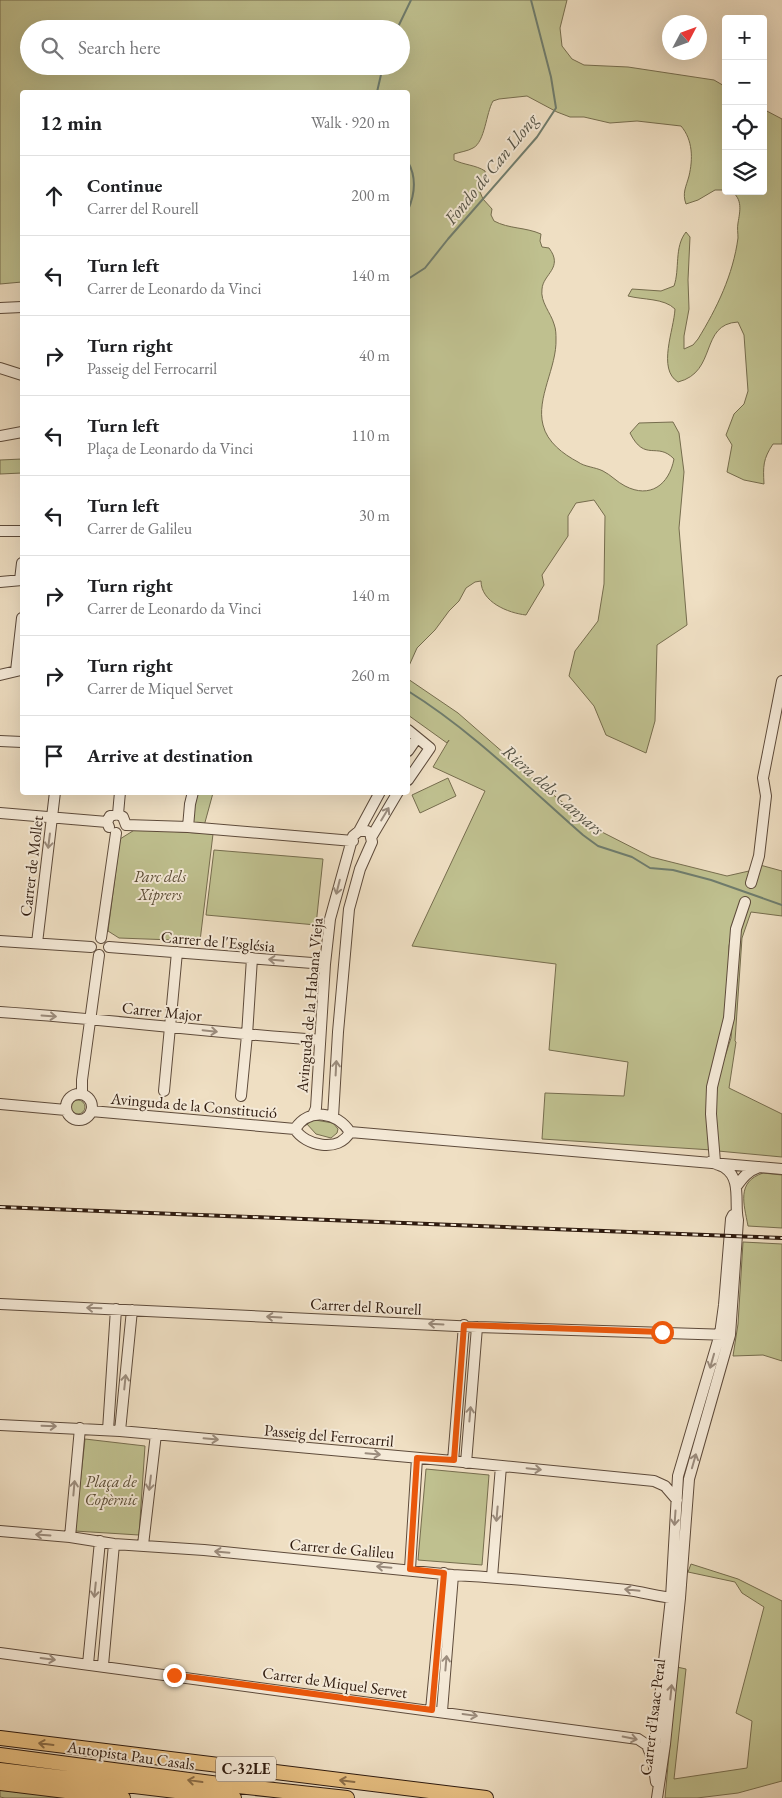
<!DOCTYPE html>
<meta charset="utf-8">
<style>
body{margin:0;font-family:"EB Garamond",serif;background:#f2f2f2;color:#202124}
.controls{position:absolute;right:15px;top:15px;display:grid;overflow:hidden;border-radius:5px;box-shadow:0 5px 20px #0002}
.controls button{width:45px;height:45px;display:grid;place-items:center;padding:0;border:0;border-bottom:1px solid #e0e0e0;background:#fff;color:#202124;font:25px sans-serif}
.compass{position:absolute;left:662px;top:15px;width:45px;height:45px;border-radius:50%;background:#fff;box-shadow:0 5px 20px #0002;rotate:49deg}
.stop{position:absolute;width:15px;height:15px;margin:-11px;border:4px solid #ea580c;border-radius:50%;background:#fff}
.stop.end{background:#ea580c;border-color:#fff;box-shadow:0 1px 5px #0008}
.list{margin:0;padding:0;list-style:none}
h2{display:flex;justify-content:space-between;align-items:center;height:65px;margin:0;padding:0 20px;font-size:21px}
h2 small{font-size:16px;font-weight:400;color:#757577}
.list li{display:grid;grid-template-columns:32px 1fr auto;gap:15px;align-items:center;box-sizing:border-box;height:80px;padding:0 20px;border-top:1px solid #e0e0e0}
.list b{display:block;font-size:19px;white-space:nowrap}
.list p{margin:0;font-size:16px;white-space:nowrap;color:#757577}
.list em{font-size:16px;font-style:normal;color:#757577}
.icon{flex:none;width:28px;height:28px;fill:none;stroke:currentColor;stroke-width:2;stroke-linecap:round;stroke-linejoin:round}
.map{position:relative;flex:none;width:782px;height:1798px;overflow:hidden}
.search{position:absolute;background:#fff;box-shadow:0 5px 20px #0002;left:20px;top:20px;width:390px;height:55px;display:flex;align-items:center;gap:12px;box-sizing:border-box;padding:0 18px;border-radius:28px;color:#757577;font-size:19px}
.panel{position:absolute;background:#fff;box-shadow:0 5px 20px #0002;left:20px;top:90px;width:390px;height:705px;border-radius:5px}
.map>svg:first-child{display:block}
.green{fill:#bfc08f;stroke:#766d4e;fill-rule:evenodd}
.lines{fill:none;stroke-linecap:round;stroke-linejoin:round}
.stream{stroke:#6f7c6d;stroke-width:2}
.minor-casing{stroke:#5e4b3b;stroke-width:12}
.highway-casing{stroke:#2e1a0e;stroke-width:16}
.minor{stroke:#f5ead8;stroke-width:10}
.highway{stroke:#e8c082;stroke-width:14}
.rail-casing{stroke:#2e1a0e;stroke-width:4}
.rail{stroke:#f5ead8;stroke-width:2;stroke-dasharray:5.5;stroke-linecap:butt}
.oneway{stroke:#9b8c7d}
.oneway2{stroke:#8b6d48}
.route{stroke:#ea580c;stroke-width:6}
.labels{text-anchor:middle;stroke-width:4;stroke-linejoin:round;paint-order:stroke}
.shield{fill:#f5ead8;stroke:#6a584b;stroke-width:1}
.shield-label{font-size:15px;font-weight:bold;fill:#2e1a0e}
.street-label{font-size:16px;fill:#2e1a0e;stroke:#f5ead8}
.park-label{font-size:16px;font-style:italic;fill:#5a4c35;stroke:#f5ead8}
.water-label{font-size:18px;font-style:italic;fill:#545346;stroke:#f5ead8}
</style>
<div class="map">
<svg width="782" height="1798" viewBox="0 0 782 1798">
<rect width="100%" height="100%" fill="#efdfc3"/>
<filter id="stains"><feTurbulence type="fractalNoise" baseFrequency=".004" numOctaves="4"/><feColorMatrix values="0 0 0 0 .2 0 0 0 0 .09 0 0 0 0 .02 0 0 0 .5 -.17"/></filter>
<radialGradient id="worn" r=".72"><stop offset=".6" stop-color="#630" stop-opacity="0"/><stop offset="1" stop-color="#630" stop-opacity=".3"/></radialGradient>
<!-- green -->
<path class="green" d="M0,0H567L560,28L562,46L572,59L584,65L628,67L714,80L726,87V190H715L698,200L686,204C682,193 686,187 689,176C693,159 693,140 681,126L637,121L610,123L584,117H570L557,112L527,96L499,99L493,101C486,113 485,142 473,148C468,151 460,152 454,154V160C464,165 476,165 485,171L486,179L480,192L483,199L492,209L491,215L494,221C509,229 525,227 541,234L540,241L542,247L549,248C564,268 543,274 542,289C540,302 551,313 554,324C556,329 556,335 556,339C557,367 536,398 543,425C547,442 563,454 578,462C585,467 595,467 603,471C611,475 617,482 625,486C650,499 669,485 674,459C657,441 645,463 630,433L639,423L673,422L679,433L684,472L679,528L687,625L657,645L655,721L646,753L606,735L594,706L569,676L575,651L598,621L604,584L605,516L594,500L576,503L568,516V536L542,575L544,585L526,615C508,613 481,602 481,581L475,582L466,588L459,601L449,611L435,630L417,648L408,668V92H22V282L0,284ZM29,29H401V66H29Z
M763,109L782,119V444H773C763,459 763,466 764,484L744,480L727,472L732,445L726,435L734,414L744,404L748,391L744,335L738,322C699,324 718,372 678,382C657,369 674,330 675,309C664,298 643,300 628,296L632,289L661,291L674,286C680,269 674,247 686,232L690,237L688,280L689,309L684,336V349L693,345L698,339C717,308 733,275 738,238C738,233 737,228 738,223C740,211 743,199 731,191H763Z
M22,459V473L0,474V460Z
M408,679L458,713L537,782L598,830L651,857L727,876L749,871L760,865L782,871V916L751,912L742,938L735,1041L736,1042L729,1088L782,1114V1157L718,1151L713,1109L716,1084L731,1038L741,928L732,930L729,946L728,993L723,1033L708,1084L712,1150L542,1139L545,1093L624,1096L628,1062L549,1050L556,964L412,946L485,791L433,767L449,740L447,743L408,715Z
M448,778L456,796L420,813L412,795Z
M196,793H213L204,826L190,825Z
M136,829L213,834L200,941L119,938L108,931L120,839Z
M214,850L323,859L316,925L206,915Z
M71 1107a7 7 0 1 1 14 0a7 7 0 1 1-14 0Z
M315,1120L333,1123L338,1129L337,1133L331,1138L316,1134L306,1123Z
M763,1173L782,1175V1228L748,1226C744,1204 736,1182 763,1173Z
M743,1242L782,1244V1361L763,1355L733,1356L738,1324Z
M85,1439L145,1446L139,1535L75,1531Z
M426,1469L489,1475L482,1565L418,1560Z
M691,1564L738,1579L782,1601V1781L738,1793L697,1798H665L677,1667L686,1669L674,1779L747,1768L752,1721L736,1713L764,1607L742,1593L735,1582L688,1572Z
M0,1790L72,1798H5L0,1797Z"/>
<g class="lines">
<!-- stream -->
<path class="stream" d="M397,29L411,0
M377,92L383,66
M408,162C417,178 415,194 408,210
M408,279L425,268L448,239L537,137L556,108L551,77L531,0
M408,691C471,730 527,786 583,835L598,846L632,857L650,868L673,870L711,880L782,905"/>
<!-- minor casing -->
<g class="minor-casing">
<path id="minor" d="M0,308L22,307
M0,368L22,375
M0,436L22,432
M0,531H22
M20,580L22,563
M0,582L22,580
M16,671L22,618
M0,675L21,670
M408,730L430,748L408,780
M0,741L22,742
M408,751L417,738
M0,813L107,822
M118,814L120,792
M126,825L188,827L353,841
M109,827L107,822L110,816L118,814L123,817L126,825
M188,827L190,804L193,792
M372,836L398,792
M751,883L759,856L766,796L763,778L782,681
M101,938L116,833
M0,941L91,947
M37,943L55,792
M109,947L325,964
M0,1012C107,1019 213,1033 320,1040
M164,1091L177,952
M82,1094V1080L99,955
M66 1107a13 13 0 1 1 26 0a13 13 0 1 1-26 0Z
M241,1096L247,1035L252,958
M0,1104L66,1110
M91,1111L295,1129
M313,1115L316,1108L325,964L330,919L353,836L359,831L380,792
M333,1117L338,1032L349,909L360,869L372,842L370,833L367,831H359
M295,1129C309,1107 337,1112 350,1132
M295,1129C305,1146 339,1153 350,1132
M350,1132L782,1169
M715,1162L711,1114L712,1087L729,1018L736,929L745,902
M736,1187C743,1177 748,1171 759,1167
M0,1304L477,1327L730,1335
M0,1425L120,1431L453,1461L654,1481L665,1486L677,1500
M108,1430L116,1309
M120,1431L132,1310
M453,1461L464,1325
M466,1463L477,1327
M0,1531L70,1537L114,1544L204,1550L453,1575C511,1578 569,1584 627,1590C645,1592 664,1599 680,1598
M70,1537L80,1428
M143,1545L156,1434
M410,1569L417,1458
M492,1577L501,1466
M0,1653L638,1739L647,1745L653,1761
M88,1664L100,1541
M103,1665L114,1544
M431,1710L444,1573
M442,1711L453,1575
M656,1782L653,1761L671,1598L678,1476L720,1334L724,1305L731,1219L733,1215
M657,1798L665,1744L680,1598L689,1479L730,1335L738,1220C734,1204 742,1179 725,1168C721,1165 714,1164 710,1162"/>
</g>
<!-- highway casing -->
<g class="highway-casing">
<path id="highway" d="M0,1738L486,1798
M0,1755L219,1784L347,1798
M0,1770L234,1798
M0,1783L123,1798"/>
</g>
<!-- minor -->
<use href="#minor" class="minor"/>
<!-- highway -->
<use href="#highway" class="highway"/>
<!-- rail casing -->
<g class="rail-casing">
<path id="rail" d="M0,1207L782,1238"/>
</g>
<!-- rail -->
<use href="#rail" class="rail"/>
</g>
<!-- one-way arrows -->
<defs><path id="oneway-shaft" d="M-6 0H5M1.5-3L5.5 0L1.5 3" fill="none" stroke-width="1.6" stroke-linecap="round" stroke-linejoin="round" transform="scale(1.25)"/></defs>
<g class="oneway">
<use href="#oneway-shaft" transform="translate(385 814) rotate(-59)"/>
<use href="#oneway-shaft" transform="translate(49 841) rotate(97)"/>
<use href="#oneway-shaft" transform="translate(338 887) rotate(104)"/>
<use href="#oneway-shaft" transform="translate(276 960) rotate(-175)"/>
<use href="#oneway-shaft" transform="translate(49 1016) rotate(4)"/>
<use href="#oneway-shaft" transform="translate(210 1031) rotate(6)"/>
<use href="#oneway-shaft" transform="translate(336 1068) rotate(-87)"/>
<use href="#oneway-shaft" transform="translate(94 1308) rotate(-178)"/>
<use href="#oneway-shaft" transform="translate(274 1317) rotate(-177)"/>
<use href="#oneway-shaft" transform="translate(436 1324) rotate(-177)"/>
<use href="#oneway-shaft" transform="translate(712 1361) rotate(106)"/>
<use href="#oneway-shaft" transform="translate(125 1382) rotate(-84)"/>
<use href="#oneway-shaft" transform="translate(470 1414) rotate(-85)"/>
<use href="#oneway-shaft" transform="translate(49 1426) rotate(2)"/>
<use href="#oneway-shaft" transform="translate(211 1439) rotate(5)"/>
<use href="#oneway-shaft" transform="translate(373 1454) rotate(5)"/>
<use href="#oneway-shaft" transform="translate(694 1461) rotate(-74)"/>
<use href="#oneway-shaft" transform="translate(534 1469) rotate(6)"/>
<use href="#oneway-shaft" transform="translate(150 1483) rotate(97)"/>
<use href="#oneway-shaft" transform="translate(74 1488) rotate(-85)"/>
<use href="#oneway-shaft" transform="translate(497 1514) rotate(95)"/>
<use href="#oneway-shaft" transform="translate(675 1518) rotate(94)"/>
<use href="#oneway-shaft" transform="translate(43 1535) rotate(-176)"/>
<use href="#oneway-shaft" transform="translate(222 1552) rotate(-175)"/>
<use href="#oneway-shaft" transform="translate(384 1567) rotate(-175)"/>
<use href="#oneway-shaft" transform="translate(95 1590) rotate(96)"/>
<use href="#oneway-shaft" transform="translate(632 1590) rotate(-174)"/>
<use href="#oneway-shaft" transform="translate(48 1659) rotate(7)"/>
<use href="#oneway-shaft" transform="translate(446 1663) rotate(-85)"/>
<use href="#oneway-shaft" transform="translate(671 1692) rotate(-84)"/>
<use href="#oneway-shaft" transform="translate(470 1715) rotate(8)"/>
<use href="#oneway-shaft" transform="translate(630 1738) rotate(11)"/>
</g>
<g class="oneway2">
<use href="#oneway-shaft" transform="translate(46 1744) rotate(-173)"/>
<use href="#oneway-shaft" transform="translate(195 1781) rotate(-172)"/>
<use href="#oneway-shaft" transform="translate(347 1781) rotate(-173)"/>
</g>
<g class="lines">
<!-- route -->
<path class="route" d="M174,1675L432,1710L444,1573L410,1569L417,1458L454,1460L464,1325L662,1332"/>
</g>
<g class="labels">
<!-- shield labels -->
<rect class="shield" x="216" y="1756.5" width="60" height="25" rx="4"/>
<g class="shield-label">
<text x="246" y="1774">C-32LE</text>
</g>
<!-- street labels -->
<g class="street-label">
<text transform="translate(31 866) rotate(-83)" y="6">Carrer de Mollet</text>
<text transform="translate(218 941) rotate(5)" y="6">Carrer de l'Església</text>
<text transform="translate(309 1005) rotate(-85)" y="6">Avinguda de la Habana Vieja</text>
<text transform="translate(162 1011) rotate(6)" y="6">Carrer Major</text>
<text transform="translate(194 1105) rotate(5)" y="6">Avinguda de la Constitució</text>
<text transform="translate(366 1306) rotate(3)" y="6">Carrer del Rourell</text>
<text transform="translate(329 1435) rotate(5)" y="6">Passeig del Ferrocarril</text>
<text transform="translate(342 1548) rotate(5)" y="6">Carrer de Galileu</text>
<text transform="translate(335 1682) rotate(8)" y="6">Carrer de Miquel Servet</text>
<text transform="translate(652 1717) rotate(-83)" y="6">Carrer d'Isaac Peral</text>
<text transform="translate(131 1755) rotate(8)" y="6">Autopista Pau Casals</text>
</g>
<!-- park labels -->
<g class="park-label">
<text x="160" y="882">Parc dels<tspan x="160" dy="18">Xiprers</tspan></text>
<text x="111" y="1487">Plaça de<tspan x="111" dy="18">Copèrnic</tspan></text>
</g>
<!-- water labels -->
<g class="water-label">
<text transform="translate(491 169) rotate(-51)" y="6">Fondo de Can Llong</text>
<text transform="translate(553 790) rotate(41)" y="6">Riera dels Canyars</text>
</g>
</g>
<rect width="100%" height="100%" filter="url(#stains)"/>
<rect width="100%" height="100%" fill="url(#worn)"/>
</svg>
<div class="controls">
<button>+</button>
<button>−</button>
<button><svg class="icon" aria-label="locate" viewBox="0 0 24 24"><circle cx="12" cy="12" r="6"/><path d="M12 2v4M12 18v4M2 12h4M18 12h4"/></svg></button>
<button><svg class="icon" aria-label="layers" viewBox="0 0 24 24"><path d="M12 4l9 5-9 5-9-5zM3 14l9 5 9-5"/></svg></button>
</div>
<svg class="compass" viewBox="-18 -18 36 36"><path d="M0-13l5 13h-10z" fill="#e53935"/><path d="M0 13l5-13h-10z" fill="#757577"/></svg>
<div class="stop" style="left:662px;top:1332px"></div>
<div class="stop end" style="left:174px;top:1675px"></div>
<div class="search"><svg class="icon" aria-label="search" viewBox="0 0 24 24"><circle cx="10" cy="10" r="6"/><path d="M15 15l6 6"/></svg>Search here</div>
<section class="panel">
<h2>12 min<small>Walk · 920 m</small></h2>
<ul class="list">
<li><svg class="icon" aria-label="ahead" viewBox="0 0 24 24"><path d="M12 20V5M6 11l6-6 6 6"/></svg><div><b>Continue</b><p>Carrer del Rourell</p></div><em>200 m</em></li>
<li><svg class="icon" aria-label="left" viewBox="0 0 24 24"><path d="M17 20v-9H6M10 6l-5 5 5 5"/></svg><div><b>Turn left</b><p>Carrer de Leonardo da Vinci</p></div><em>140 m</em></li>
<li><svg class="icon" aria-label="right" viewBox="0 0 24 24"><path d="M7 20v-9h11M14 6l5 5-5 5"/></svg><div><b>Turn right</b><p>Passeig del Ferrocarril</p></div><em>40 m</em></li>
<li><svg class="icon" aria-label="left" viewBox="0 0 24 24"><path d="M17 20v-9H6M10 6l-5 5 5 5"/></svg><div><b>Turn left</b><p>Plaça de Leonardo da Vinci</p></div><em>110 m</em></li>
<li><svg class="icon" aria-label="left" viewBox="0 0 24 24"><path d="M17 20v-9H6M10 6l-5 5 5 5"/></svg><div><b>Turn left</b><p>Carrer de Galileu</p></div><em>30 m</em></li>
<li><svg class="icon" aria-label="right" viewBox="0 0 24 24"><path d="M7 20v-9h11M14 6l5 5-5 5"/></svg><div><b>Turn right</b><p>Carrer de Leonardo da Vinci</p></div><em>140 m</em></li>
<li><svg class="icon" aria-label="right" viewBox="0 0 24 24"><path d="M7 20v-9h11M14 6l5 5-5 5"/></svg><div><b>Turn right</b><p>Carrer de Miquel Servet</p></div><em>260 m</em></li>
<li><svg class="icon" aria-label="arrive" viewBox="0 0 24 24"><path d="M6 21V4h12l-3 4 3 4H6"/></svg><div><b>Arrive at destination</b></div></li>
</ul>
</section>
</div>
